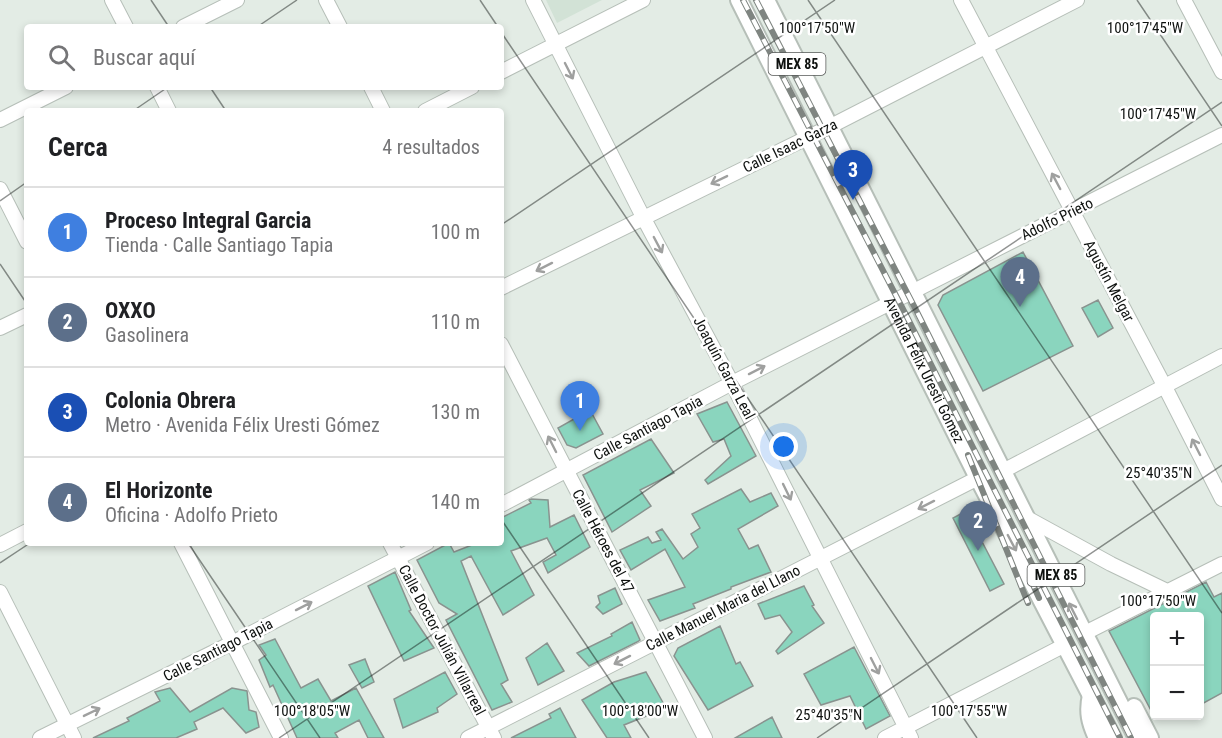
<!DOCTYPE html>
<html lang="es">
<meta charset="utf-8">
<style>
body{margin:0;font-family:"Roboto Condensed",sans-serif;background:#f2f2f2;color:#202124}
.controls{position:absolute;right:18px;bottom:18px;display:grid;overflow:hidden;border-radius:6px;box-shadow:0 3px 9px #0003}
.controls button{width:54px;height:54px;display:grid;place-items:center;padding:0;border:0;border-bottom:2px solid #e0e0e0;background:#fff;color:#202124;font:30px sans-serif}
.you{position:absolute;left:784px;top:447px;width:21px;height:21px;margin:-15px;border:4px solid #fff;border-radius:50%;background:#1a73e8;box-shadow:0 0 0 9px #1a73e833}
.badge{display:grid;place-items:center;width:39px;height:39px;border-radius:50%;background:#7c3aed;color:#fff;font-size:20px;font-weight:700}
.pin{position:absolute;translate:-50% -50px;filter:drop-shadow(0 2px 3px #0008)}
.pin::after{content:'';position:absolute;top:32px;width:21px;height:18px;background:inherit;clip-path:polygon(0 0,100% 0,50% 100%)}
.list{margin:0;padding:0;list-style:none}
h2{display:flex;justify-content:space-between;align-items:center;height:78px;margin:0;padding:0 24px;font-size:26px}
h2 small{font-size:20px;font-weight:400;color:#757577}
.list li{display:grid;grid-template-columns:39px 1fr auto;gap:18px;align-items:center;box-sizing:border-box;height:90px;padding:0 24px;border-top:2px solid #e0e0e0}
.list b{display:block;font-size:22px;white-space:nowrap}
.list p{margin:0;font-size:20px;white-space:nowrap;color:#757577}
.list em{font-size:20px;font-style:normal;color:#757577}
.icon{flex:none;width:33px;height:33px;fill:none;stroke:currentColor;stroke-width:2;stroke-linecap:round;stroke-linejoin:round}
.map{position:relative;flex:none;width:1222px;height:738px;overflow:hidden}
.search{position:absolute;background:#fff;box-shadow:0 3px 9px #0003;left:24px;top:24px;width:480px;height:66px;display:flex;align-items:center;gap:15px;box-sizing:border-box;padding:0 21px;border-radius:6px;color:#757577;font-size:22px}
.panel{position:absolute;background:#fff;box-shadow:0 3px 9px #0003;left:24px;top:108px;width:480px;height:438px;border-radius:6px}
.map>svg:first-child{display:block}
.built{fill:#d2e2d6}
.building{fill:#8ad5be;stroke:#89938f;stroke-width:1.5}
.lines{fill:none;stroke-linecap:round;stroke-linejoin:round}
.minor-casing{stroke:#b6bfb8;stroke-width:16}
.major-casing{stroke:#b6bfb8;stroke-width:20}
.minor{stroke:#fff;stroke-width:14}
.major{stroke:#fff;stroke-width:16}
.rail-casing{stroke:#7f8581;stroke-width:6}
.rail{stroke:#fff;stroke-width:4;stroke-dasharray:11;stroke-linecap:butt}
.oneway{stroke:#9fa09f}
.ticks{fill:none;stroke:#0e110f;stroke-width:1.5;stroke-opacity:0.45}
.labels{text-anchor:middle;stroke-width:5;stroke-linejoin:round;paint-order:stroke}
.shield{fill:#fff;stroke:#565857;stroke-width:1.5}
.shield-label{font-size:14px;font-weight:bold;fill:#0e110f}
.street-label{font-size:15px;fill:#0e110f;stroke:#fff}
.ticks-label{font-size:15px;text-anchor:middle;fill:#0e110f;stroke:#fff;stroke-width:5;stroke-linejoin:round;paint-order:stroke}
</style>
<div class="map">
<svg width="1222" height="738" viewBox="0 0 1222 738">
<rect width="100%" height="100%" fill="#e3ece5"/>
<!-- built -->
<path class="built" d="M546,0H602L557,23Z"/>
<!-- building -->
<path class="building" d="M1023,252L1073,346L983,391L938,305L943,295Z
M1098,300L1113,328L1098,337L1082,308Z
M727,402L756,456L708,484L705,480L731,456L724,439L713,442L697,414Z
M590,410L603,434L576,448L567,445L558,428Z
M651,439L674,473L640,490L651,506L612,532L583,475Z
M741,489L750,502L771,493L778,506L738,529L749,549L758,545L771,572L731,587V589L693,604L695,608L660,621L648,600L685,587L665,549L631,570L620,550L648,537L652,543L661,540L656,532L662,529L683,559L698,547L691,534L700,528L692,514Z
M531,499L548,500L550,527L574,515L590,547L548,573L543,562L556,555L547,538L511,551L534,595L503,615L471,556L461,561L508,680L501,684L512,702L492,710L446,620L457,614L439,603L417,560L449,543L454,552L477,543H501V518L531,503L529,500Z
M966,511L1004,584L990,591L953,518Z
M395,572L411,610L409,611L434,648L404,661L368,586Z
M1206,582L1214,597L1222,593V693L1200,705V616H1155V718L1109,631Z
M804,586L814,605L812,606L824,623L778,654L776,651L792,632L780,615L765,619L758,604Z
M615,588L622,604L603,614L596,607L600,603L598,596Z
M632,622L640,640L637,642L589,666L577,653L612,636L611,634Z
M720,626L736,664L740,662L753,686L708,710L674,656L678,648Z
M275,639L301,688L318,679L331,701L356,688L384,738H368L359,720L335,733L338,738H297L273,685L270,687L259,660L266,655L259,645Z
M547,643L564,671L538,685L526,658Z
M854,647L890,716L866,729L850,696L821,705L804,674Z
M365,659L374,682L362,688L349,665Z
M445,672L457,694L437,708L438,712L403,728L394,699Z
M646,672L666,708L624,725L631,738H607L582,700L614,682Z
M170,688L190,712L232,688L247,691L249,710L256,712L259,727L246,733L223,708L194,722L197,729L176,738H93L129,721L127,718L160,701L155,692Z
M560,708L576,738H511L551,718L549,714Z
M772,717L782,738H735Z"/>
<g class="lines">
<!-- minor casing -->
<g class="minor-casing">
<path id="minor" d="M112,0L126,27
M326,0L340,27
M533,0L643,217L732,383L911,738
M961,0L1165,387L1222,499
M1184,0L1222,72
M183,27L237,0
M501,72L643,0
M157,87L169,111
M371,87L383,111
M425,111L472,87
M0,120L66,87
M0,189L27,242
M501,288L829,127L1077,0
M0,328L27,315
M501,344L705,738
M1003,471L1222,356
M501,505L732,383L1222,135
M1027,518L1111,564L1167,591
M181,543L281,738
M390,543L494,738
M0,545L27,531
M0,592L74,738
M1085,633L1222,564
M40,738L232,643L427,543
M468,738L978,478
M885,738L1065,645"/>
</g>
<!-- major casing -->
<g class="major-casing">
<g id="major">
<path id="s1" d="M739,0L978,478L1113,738"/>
<path d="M766,0L1137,738"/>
<path d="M1091,695C1087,712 1090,723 1097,738"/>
<path d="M1134,707L1150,738"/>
</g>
</g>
<!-- minor -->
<use href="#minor" class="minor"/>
<!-- major -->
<use href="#major" class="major"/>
<!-- rail casing -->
<g class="rail-casing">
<path id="rail" d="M743,0L905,313L1120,738
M756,0L915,308L1131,738
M968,455L1028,603
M1030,578L1039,598"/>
</g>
<!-- rail -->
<use href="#rail" class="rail"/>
</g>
<!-- one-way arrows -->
<defs><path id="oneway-shaft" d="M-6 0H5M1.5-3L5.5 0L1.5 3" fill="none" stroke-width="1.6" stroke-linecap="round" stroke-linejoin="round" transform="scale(1.5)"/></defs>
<g class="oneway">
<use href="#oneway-shaft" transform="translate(569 71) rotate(63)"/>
<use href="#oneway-shaft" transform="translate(719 180) rotate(154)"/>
<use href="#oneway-shaft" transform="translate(1056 181) rotate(-118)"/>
<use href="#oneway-shaft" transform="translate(658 245) rotate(62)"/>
<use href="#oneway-shaft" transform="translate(544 267) rotate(153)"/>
<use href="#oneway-shaft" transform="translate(757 370) rotate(-27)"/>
<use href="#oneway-shaft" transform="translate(552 444) rotate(-117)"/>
<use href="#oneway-shaft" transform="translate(1196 447) rotate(-117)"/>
<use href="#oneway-shaft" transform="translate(787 492) rotate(64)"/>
<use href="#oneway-shaft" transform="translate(926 505) rotate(153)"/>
<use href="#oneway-shaft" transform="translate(1012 543) rotate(62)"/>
<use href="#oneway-shaft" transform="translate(304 606) rotate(-27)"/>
<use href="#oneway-shaft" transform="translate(1073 611) rotate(-117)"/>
<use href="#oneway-shaft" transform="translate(622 660) rotate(153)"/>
<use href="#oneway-shaft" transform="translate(875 666) rotate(63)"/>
<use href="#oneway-shaft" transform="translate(92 712) rotate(-26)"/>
</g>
<!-- ticks -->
<path class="ticks" d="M151,0L169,27M480,0L498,27M808,0L1222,613M1137,0L1222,126M257,27L297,0M501,32L977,738M210,87L226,111M133,111L168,87M0,201L27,182M501,225L835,0M0,264L27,304M501,519L649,738M188,543L320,738M0,563L30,543M279,738L1222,102M817,738L1222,465"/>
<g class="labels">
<!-- shield labels -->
<g class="shield">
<rect x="768.5" y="53" width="57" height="22" rx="4.5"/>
<rect x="1027.5" y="564" width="57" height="22" rx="4.5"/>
</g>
<g class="shield-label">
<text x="797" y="69">MEX 85</text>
<text x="1056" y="580">MEX 85</text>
</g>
<!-- street labels -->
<g class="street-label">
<text transform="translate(790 146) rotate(-26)" y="5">Calle Isaac Garza</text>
<text transform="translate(1057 219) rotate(-26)" y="5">Adolfo Prieto</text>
<text transform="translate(1109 281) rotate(62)" y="5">Agustín Melgar</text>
<text transform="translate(724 368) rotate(62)" y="5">Joaquín Garza Leal</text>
<text dy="5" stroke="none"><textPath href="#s1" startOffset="414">Avenida Félix Uresti Gómez</textPath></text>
<text transform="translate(648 428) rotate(-28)" y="5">Calle Santiago Tapia</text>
<text transform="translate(603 541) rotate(62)" y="5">Calle Héroes del 47</text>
<text transform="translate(723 608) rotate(-27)" y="5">Calle Manuel Maria del Llano</text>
<text transform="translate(442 640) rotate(62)" y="5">Calle Doctor Julián Villarreal</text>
<text transform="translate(218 650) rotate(-27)" y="5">Calle Santiago Tapia</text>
</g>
</g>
<g class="ticks-label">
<text x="817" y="33">100°17'50"W</text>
<text x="1145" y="33">100°17'45"W</text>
<text x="1158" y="119">100°17'45"W</text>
<text x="1159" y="478">25°40'35"N</text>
<text x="1158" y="606">100°17'50"W</text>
<text x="312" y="716">100°18'05"W</text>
<text x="640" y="716">100°18'00"W</text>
<text x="969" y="716">100°17'55"W</text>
<text x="829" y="720">25°40'35"N</text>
</g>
</svg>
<div class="controls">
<button>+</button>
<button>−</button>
</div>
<div class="you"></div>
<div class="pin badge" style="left:580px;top:431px;background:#3f7fe0">1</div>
<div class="pin badge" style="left:978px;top:551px;background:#5c6f8a">2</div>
<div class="pin badge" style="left:853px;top:200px;background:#1a4fb4">3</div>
<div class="pin badge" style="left:1020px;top:307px;background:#5c6f8a">4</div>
<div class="search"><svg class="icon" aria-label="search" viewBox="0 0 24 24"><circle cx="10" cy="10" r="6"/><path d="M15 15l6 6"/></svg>Buscar aquí</div>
<section class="panel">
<h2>Cerca<small>4 resultados</small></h2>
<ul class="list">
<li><span class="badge" style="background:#3f7fe0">1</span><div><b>Proceso Integral Garcia</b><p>Tienda · Calle Santiago Tapia</p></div><em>100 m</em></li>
<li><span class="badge" style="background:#5c6f8a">2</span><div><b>OXXO</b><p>Gasolinera</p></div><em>110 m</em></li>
<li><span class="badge" style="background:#1a4fb4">3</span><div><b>Colonia Obrera</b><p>Metro · Avenida Félix Uresti Gómez</p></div><em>130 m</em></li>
<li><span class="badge" style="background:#5c6f8a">4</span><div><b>El Horizonte</b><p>Oficina · Adolfo Prieto</p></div><em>140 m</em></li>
</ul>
</section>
</div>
